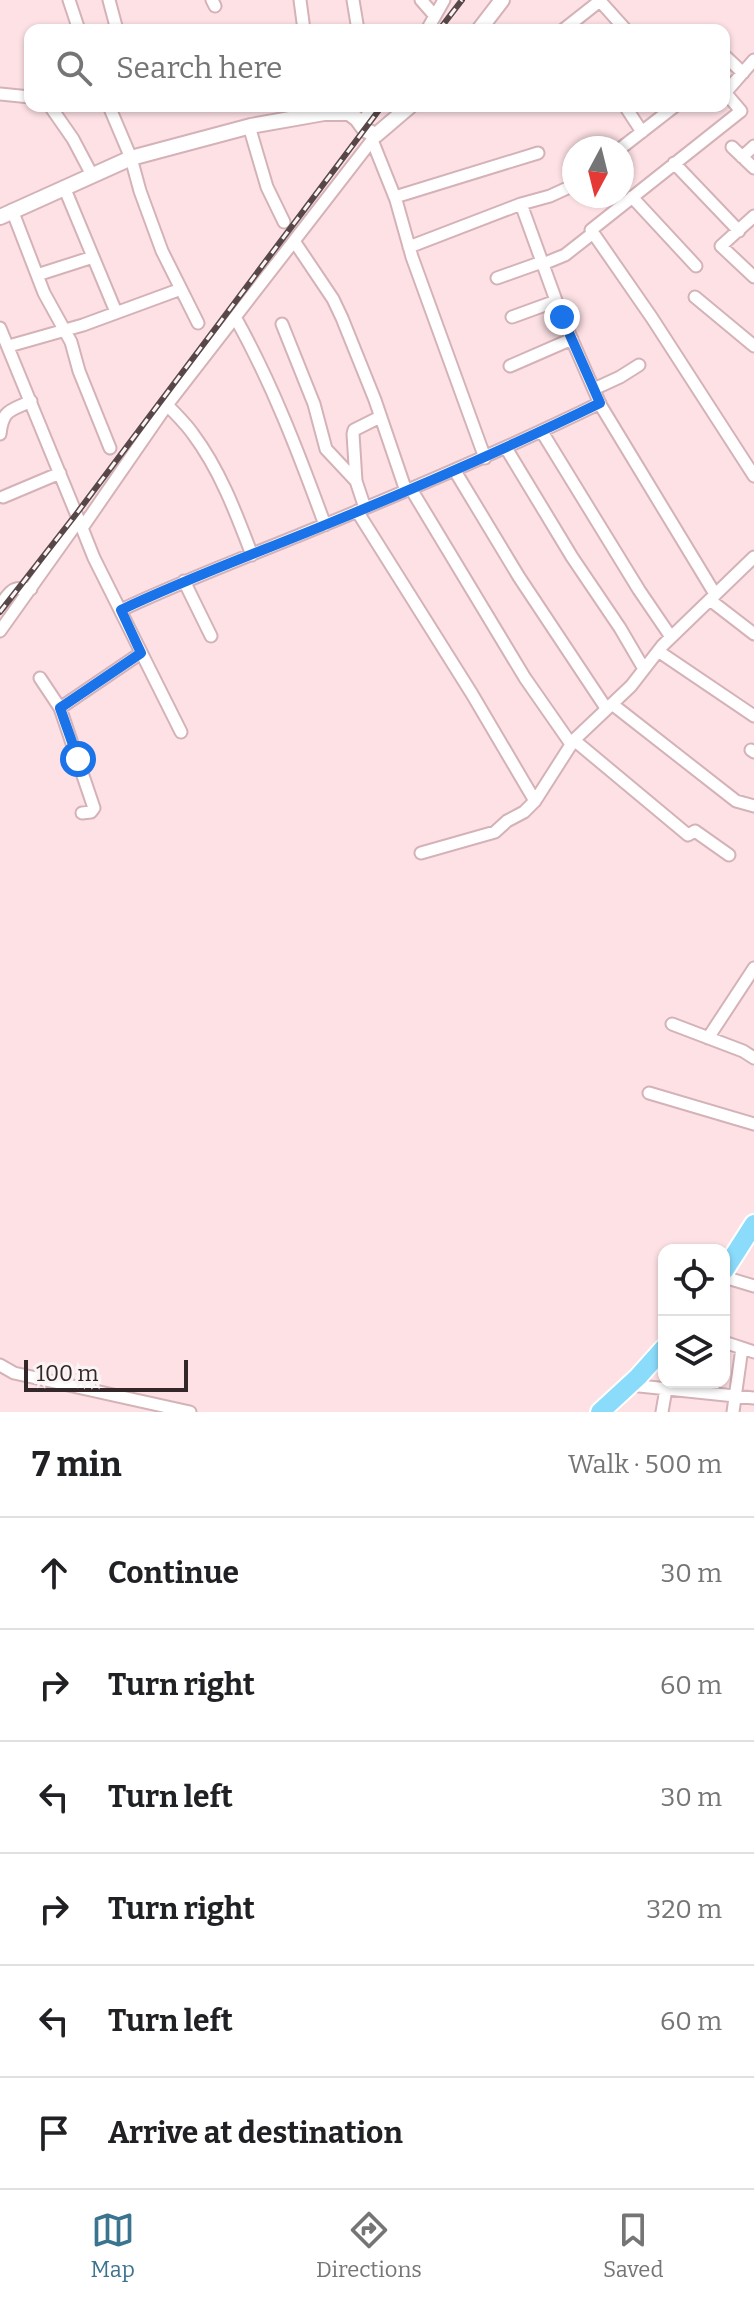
<!DOCTYPE html>
<meta charset="utf-8">
<style>
body{margin:0;font-family:Bitter,serif;background:#f6f6f6;color:#202124}
.controls{position:absolute;right:24px;bottom:24px;display:grid;overflow:hidden;border-radius:16px;box-shadow:0 2px 6px #0004}
.controls button{width:72px;height:72px;display:grid;place-items:center;padding:0;border:0;border-bottom:2px solid #e0e0e0;background:#fff;color:#202124;font:40px sans-serif}
.compass{position:absolute;left:562px;top:136px;width:72px;height:72px;border-radius:50%;background:#fff;box-shadow:0 2px 6px #0004;rotate:187deg}
.scale{position:absolute;left:24px;bottom:20px;width:164px;box-sizing:border-box;padding-left:8px;border:4px solid #342729;border-top:0;font-size:22px;line-height:28px;white-space:nowrap;color:#342729;-webkit-text-stroke:6px #fbf4f5;paint-order:stroke}
.stop{position:absolute;width:24px;height:24px;margin:-18px;border:6px solid #1a73e8;border-radius:50%;background:#fff}
.stop.end{background:#1a73e8;border-color:#fff;box-shadow:0 2px 8px #0008}
.list{margin:0;padding:0;list-style:none}
h2{display:flex;justify-content:space-between;align-items:center;height:104px;margin:0;padding:0 32px;font-size:34px}
h2 small{font-size:26px;font-weight:400;color:#757577}
.list li{display:grid;grid-template-columns:52px 1fr auto;gap:24px;align-items:center;box-sizing:border-box;height:112px;padding:0 32px;border-top:2px solid #e0e0e0}
.list b{display:block;font-size:30px;white-space:nowrap}
.list em{font-size:26px;font-style:normal;color:#757577}
.icon{flex:none;width:44px;height:44px;fill:none;stroke:currentColor;stroke-width:2;stroke-linecap:round;stroke-linejoin:round}
.map{position:relative;flex:none;width:754px;height:1412px;overflow:hidden}
.search{position:absolute;background:#fff;box-shadow:0 2px 6px #0004;left:24px;right:24px;top:24px;height:88px;display:flex;align-items:center;gap:20px;box-sizing:border-box;padding:0 28px;border-radius:16px;color:#757577;font-size:30px}
.sheet{height:776px;background:#fff}
nav{display:flex;justify-content:space-around;align-items:center;box-sizing:border-box;height:112px;border-top:2px solid #e0e0e0;background:#fff;font-size:22px;color:#757577}
nav a{display:grid;justify-items:center;gap:4px}
nav .on{color:#3b748e}
.map>svg:first-child{display:block}
.lines{fill:none;stroke-linecap:round;stroke-linejoin:round}
.minor-casing{stroke:#d4b2b8;stroke-width:15}
.tertiary-casing{stroke:#d4b2b8;stroke-width:18}
.primary-casing{stroke:#fff;stroke-width:22}
.minor{stroke:#fff;stroke-width:11}
.tertiary{stroke:#fff;stroke-width:14}
.primary{stroke:#8bdbfb;stroke-width:18}
.rail-casing{stroke:#574749;stroke-width:6}
.rail{stroke:#fbf4f5;stroke-width:3;stroke-dasharray:9;stroke-linecap:butt}
.route{stroke:#1a73e8;stroke-width:10}
</style>
<div class="map">
<svg width="754" height="1412" viewBox="0 0 754 1412">
<rect width="100%" height="100%" fill="#fde1e5"/>
<g class="lines">
<!-- minor casing -->
<g class="minor-casing">
<path id="minor" d="M69,0L79,30
M109,0L117,30
M212,0L215,6
M300,0L304,30
M353,0L358,30
M421,0L435,16
M600,1L626,30
M427,30L444,0
M563,30L601,0
M724,55L743,73
M724,91L741,111L591,230L652,318L754,476
M725,93L754,60
M0,94L30,97
M50,106L73,139L92,175
M109,106L131,158L140,191L162,251L198,323
M625,106L642,132
M360,125L374,106
M249,126L267,187L284,222
M372,140L396,200L412,257L485,458
M732,147L754,168
M621,148L675,106
M742,157L754,146
M674,163L739,231
M64,187L116,312
M395,197L538,153
M632,197L696,266
M521,204L562,317L601,406L715,594
M12,210L44,293L71,342L79,371L110,448
M754,216L721,246L754,277
M294,241L333,299L342,318L375,400L406,491
M409,247L521,204L550,196L574,185
M543,264L565,255L593,233
M37,275L93,257
M497,278L542,262
M695,297L754,346
M235,317C272,383 299,454 325,525
M512,317L556,301
M282,324L314,404L326,449L356,481
M0,328L82,528L167,405L376,135
M9,346L83,325L181,289
M510,366L572,339
M594,389L620,377L639,365
M167,405C176,414 186,424 193,434C220,470 236,513 252,555
M542,432L639,590L671,637
M0,434C3,409 10,411 31,401
M506,448L572,557L620,628L644,669
M455,471L519,577L606,708
M411,489L525,678L571,744
M3,497L60,473
M365,508L356,481L353,434L354,430L380,417
M357,511L472,694L535,801
M82,528L94,558L181,732
M184,581L211,636
M710,600L754,634
M0,605C11,591 12,586 31,589
M121,610C180,582 241,559 302,534C403,493 502,451 600,403
M0,631L79,520
M658,651L754,716
M40,678L60,708L94,808L91,812L82,813
M612,704L736,801L754,806
M60,708L141,653
M574,740L688,835L695,831L729,855
M751,750L754,752
M421,853L495,832L507,821L524,812L535,801L574,740L631,686L662,646L754,557
M672,1024L743,1051L754,1058
M708,1038L754,968
M649,1093L754,1124
M724,1277L754,1286
M724,1342L754,1352
M0,1365L14,1373L190,1412
M630,1385L754,1398
M662,1412L666,1389
M733,1412L742,1348"/>
</g>
<!-- tertiary casing -->
<g class="tertiary-casing">
<path id="tertiary" d="M479,30L502,0
M0,217L131,158L251,126L324,113H349L357,119L365,130L376,135L410,106"/>
</g>
<!-- primary casing -->
<g class="primary-casing">
<path id="primary" d="M724,1271L754,1224
M600,1412L638,1377L664,1348"/>
</g>
<!-- minor -->
<use href="#minor" class="minor"/>
<!-- tertiary -->
<use href="#tertiary" class="tertiary"/>
<!-- primary -->
<use href="#primary" class="primary"/>
<!-- rail casing -->
<g class="rail-casing">
<path id="rail" d="M439,30L462,0
M0,612L77,513L382,106"/>
</g>
<!-- rail -->
<use href="#rail" class="rail"/>
</g>
<g class="lines">
<!-- route -->
<path class="route" d="M78,759L60,708L141,653L121,610C188,578 257,553 325,525C418,487 510,447 600,403L562,317"/>
</g>
</svg>
<div class="controls">
<button><svg class="icon" aria-label="locate" viewBox="0 0 24 24"><circle cx="12" cy="12" r="6"/><path d="M12 2v4M12 18v4M2 12h4M18 12h4"/></svg></button>
<button><svg class="icon" aria-label="layers" viewBox="0 0 24 24"><path d="M12 4l9 5-9 5-9-5zM3 14l9 5 9-5"/></svg></button>
</div>
<svg class="compass" viewBox="-18 -18 36 36"><path d="M0-13l5 13h-10z" fill="#e53935"/><path d="M0 13l5-13h-10z" fill="#757577"/></svg>
<div class="scale">100 m</div>
<div class="stop" style="left:78px;top:759px"></div>
<div class="stop end" style="left:562px;top:317px"></div>
<div class="search"><svg class="icon" aria-label="search" viewBox="0 0 24 24"><circle cx="10" cy="10" r="6"/><path d="M15 15l6 6"/></svg>Search here</div>
</div>
<section class="sheet">
<h2>7 min<small>Walk · 500 m</small></h2>
<ul class="list">
<li><svg class="icon" aria-label="ahead" viewBox="0 0 24 24"><path d="M12 20V5M6 11l6-6 6 6"/></svg><div><b>Continue</b></div><em>30 m</em></li>
<li><svg class="icon" aria-label="right" viewBox="0 0 24 24"><path d="M7 20v-9h11M14 6l5 5-5 5"/></svg><div><b>Turn right</b></div><em>60 m</em></li>
<li><svg class="icon" aria-label="left" viewBox="0 0 24 24"><path d="M17 20v-9H6M10 6l-5 5 5 5"/></svg><div><b>Turn left</b></div><em>30 m</em></li>
<li><svg class="icon" aria-label="right" viewBox="0 0 24 24"><path d="M7 20v-9h11M14 6l5 5-5 5"/></svg><div><b>Turn right</b></div><em>320 m</em></li>
<li><svg class="icon" aria-label="left" viewBox="0 0 24 24"><path d="M17 20v-9H6M10 6l-5 5 5 5"/></svg><div><b>Turn left</b></div><em>60 m</em></li>
<li><svg class="icon" aria-label="arrive" viewBox="0 0 24 24"><path d="M6 21V4h12l-3 4 3 4H6"/></svg><div><b>Arrive at destination</b></div></li>
</ul>
</section>
<nav>
<a class="on"><svg class="icon" aria-label="map" viewBox="0 0 24 24"><path d="M3 6l6-2 6 2 6-2v14l-6 2-6-2-6 2zM9 4v14M15 6v14"/></svg>Map</a>
<a><svg class="icon" aria-label="directions" viewBox="0 0 24 24"><path d="M12 3l9 9-9 9-9-9zM9 14v-3h6M13 9l2 2-2 2"/></svg>Directions</a>
<a><svg class="icon" aria-label="saved" viewBox="0 0 24 24"><path d="M7 4h10v16l-5-4-5 4z"/></svg>Saved</a>
</nav>
